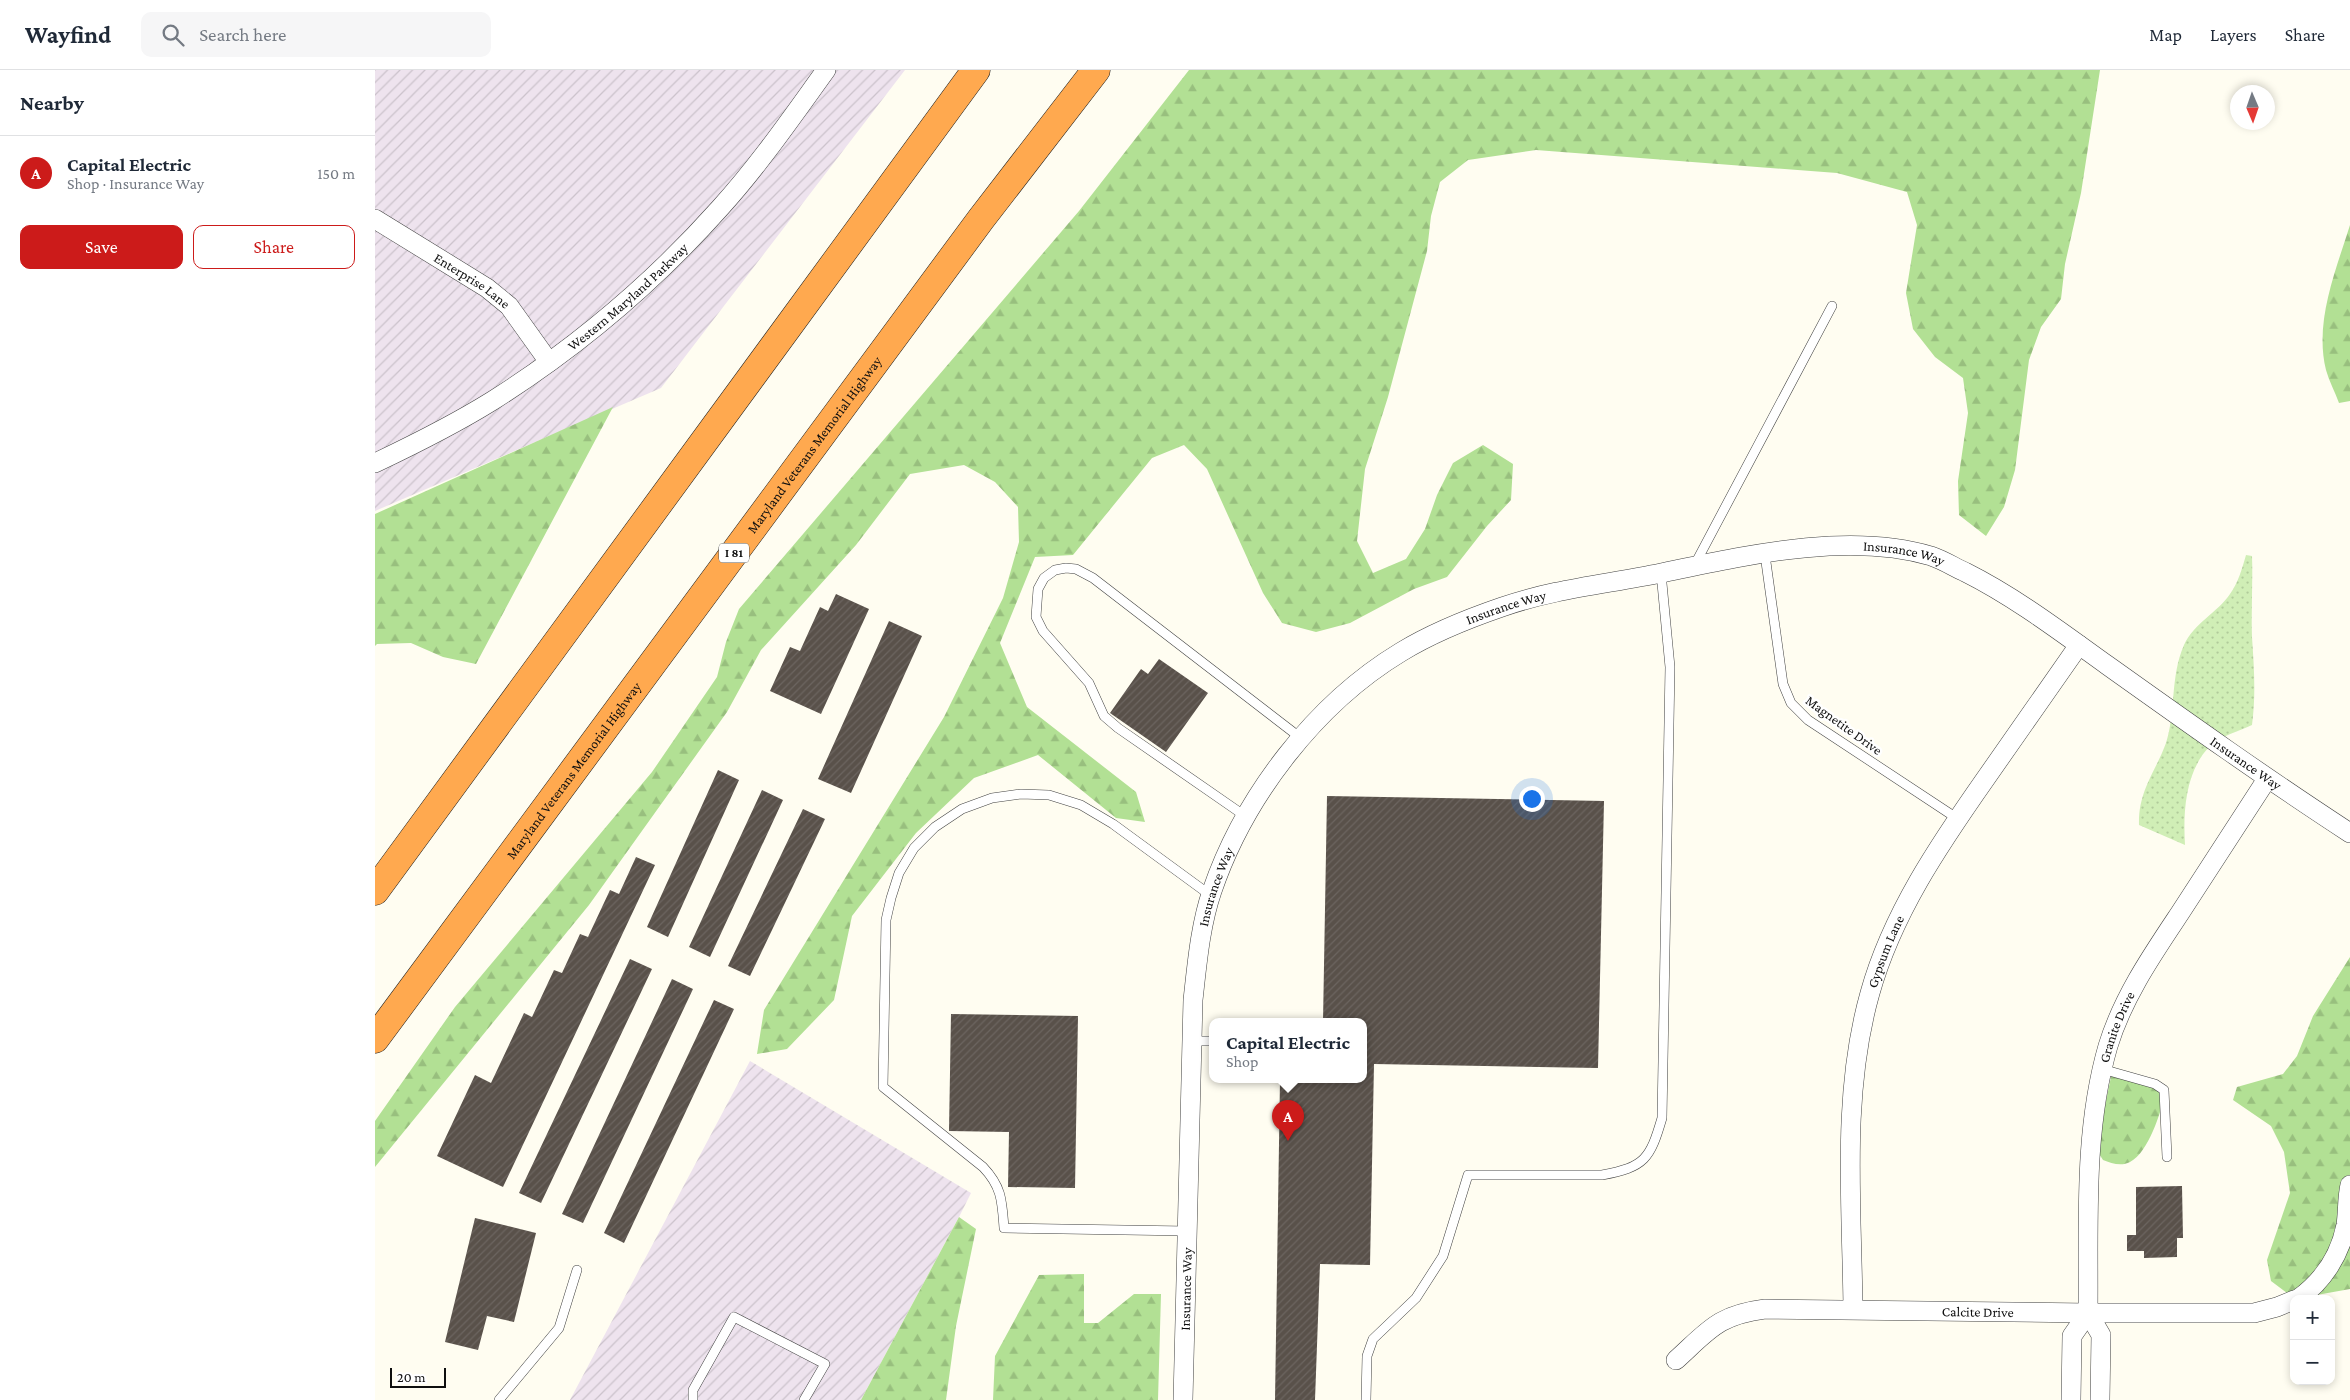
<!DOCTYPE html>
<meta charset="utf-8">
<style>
body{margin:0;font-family:"Crimson Pro",serif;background:#f6f6f7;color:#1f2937}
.controls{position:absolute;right:15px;bottom:15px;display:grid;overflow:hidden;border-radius:10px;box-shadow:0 2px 8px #0003}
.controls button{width:45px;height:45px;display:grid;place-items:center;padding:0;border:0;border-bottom:1px solid #e0e1e3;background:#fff;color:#1f2937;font:25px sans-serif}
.compass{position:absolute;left:1855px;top:15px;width:45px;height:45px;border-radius:50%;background:#fff;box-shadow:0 2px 8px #0003;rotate:178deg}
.scale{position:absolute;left:15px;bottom:12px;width:56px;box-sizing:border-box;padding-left:5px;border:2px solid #0f0f0f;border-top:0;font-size:14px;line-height:18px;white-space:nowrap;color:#0f0f0f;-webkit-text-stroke:4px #fff;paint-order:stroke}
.you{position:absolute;left:1156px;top:728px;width:18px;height:18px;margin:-12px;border:4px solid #fff;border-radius:50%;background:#1a73e8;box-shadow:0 0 0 8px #1a73e833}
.badge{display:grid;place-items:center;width:32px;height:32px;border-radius:50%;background:#cc1b1a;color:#fff;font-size:16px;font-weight:700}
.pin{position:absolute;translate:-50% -41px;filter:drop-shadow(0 1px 2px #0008)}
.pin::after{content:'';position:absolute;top:26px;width:18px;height:15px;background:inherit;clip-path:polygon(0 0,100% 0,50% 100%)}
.popup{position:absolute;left:834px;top:948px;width:158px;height:65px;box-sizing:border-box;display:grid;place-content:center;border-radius:10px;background:#fff;filter:drop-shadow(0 1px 4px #0005);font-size:16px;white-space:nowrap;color:#747a83}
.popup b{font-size:19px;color:#1f2937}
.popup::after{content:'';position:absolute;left:50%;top:100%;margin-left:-10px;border:10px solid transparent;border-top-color:#fff}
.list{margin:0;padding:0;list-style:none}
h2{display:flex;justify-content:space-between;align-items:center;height:65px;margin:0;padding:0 20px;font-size:21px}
h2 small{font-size:16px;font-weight:400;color:#747a83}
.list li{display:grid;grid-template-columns:32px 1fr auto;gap:15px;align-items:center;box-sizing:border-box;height:75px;padding:0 20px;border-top:1px solid #e0e1e3}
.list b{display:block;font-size:19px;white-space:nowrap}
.list p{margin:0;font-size:16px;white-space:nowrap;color:#747a83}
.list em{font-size:16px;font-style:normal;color:#747a83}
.actions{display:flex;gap:10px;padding:15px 20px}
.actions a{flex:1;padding:11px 0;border:1px solid #cc1b1a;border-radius:10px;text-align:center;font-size:18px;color:#cc1b1a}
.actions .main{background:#cc1b1a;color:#fff}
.icon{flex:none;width:28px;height:28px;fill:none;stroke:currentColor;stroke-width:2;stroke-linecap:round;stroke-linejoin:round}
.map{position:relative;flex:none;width:1975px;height:1330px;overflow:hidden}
header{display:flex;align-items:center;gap:30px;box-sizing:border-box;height:70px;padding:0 25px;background:#fff;border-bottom:1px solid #e0e1e3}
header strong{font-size:24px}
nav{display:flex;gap:28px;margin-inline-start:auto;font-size:18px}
.search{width:350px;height:45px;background:#f6f6f7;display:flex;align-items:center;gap:12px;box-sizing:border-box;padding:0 18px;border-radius:10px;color:#747a83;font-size:19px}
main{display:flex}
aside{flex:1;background:#fff}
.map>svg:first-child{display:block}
.industrial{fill:url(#industrial-furrows)}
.grass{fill:url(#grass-dots)}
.forest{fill:url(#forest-firs)}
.building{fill:url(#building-hatch)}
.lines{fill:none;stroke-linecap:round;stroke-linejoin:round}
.lane-casing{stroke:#424242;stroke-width:10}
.street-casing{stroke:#424242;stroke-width:20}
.highway-casing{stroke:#202020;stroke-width:29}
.lane{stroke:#fff;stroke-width:9}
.street{stroke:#fff;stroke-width:19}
.highway{stroke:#ffa94f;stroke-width:28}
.labels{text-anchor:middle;stroke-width:5;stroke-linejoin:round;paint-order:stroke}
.shield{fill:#fff;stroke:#575757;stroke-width:1}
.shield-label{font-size:12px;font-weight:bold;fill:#0f0f0f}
.street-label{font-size:14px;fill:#0f0f0f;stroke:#fff}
</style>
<header>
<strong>Wayfind</strong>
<div class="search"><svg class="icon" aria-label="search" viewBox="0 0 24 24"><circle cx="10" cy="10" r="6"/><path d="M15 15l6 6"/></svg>Search here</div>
<nav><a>Map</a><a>Layers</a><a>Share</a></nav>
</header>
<main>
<aside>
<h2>Nearby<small></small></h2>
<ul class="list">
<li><span class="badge">A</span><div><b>Capital Electric</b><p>Shop · Insurance Way</p></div><em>150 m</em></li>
</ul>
<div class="actions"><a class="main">Save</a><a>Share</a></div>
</aside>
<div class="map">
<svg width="1975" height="1330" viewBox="0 0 1975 1330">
<defs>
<pattern id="industrial-furrows" width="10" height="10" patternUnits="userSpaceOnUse" patternTransform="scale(1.25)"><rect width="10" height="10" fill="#eee3ee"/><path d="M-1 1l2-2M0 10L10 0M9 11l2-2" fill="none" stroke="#cbc2cb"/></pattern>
<pattern id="grass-dots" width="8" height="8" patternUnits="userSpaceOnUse" patternTransform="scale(1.25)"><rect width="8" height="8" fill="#d0eeb6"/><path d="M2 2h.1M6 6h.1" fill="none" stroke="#b1cb9b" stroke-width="1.8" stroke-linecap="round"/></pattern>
<pattern id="forest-firs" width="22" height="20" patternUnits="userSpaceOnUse" patternTransform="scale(1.25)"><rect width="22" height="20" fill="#b2e094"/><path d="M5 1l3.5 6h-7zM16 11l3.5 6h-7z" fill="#98bf7e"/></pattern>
<pattern id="building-hatch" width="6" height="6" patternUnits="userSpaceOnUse" patternTransform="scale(1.25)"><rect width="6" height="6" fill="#59514a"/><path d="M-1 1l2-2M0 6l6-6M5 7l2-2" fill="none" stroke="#6c6560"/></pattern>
</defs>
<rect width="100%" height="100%" fill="#fffdf1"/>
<!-- industrial -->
<path class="industrial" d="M0,0H530L286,318L0,441Z
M375,991L596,1123L584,1147L486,1330H195Z"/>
<!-- grass -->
<path class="grass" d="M1871,485L1877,486C1878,513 1876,540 1877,567C1879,597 1881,625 1877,655C1864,661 1846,666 1835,676C1810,701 1808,743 1810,775L1764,755C1763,721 1780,703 1791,673C1801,643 1795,606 1809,575C1819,553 1842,543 1855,524C1863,513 1867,499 1871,485Z"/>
<!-- forest -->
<path class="forest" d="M814,0H1725L1706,123L1690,194L1686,229L1666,257L1654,290L1640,400L1629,437L1611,466L1584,445L1583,411L1593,343L1588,308L1560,287L1538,259L1531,223L1542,155L1532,122L1462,103L1161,80L1093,90L1065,112L1056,146L1052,181L1013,327L990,399L982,471L998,503L1031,489L1050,459L1062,425L1078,393L1108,375L1138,394L1136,430L1112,456L1072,507L1039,519L975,553L941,562L907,553L888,523L832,399L809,375L777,388L698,485L660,487L625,573L652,637L761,722L770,752L741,748L663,685L599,708L541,763L477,846L459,930L412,979L382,984L389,940L569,647L628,528L644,472L643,437L620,412L589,395L535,404L481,475L386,580L352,642L214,835L0,1097V1051L80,937L277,702L342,607L351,572L364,539L704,141Z
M1975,155V331L1964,333C1960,322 1954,311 1951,300C1939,252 1961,200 1975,155Z
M238,337L101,594L68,587L36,573L2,574L0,576V444Z
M1975,887V1219L1936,1226L1912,1223L1896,1211L1892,1190L1915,1123L1909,1082L1896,1056L1858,1030L1862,1017L1908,1004L1922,986L1938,946Z
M1738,997L1791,1023C1785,1043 1774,1082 1755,1092C1746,1097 1736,1093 1728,1090L1721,1079Z
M584,1147L601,1159L581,1256L571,1330H486Z
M709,1204V1253H723L759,1224H786L783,1330H618L620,1286L664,1205Z"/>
<!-- building -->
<path class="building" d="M461,524L494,539L446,644L395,621L415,577L425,581L445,537L453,541Z
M514,551L547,566L476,723L443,709Z
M784,589L833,623L791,682L735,643L766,599L773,604Z
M343,700L364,710L293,867L272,857Z
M387,720L408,730L335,887L314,877Z
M952,726L1229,731L1223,998L999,994L995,1195L945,1194L940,1330H900L905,1010H988V952H948Z
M428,739L450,749L375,906L353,896Z
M261,787L280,795L128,1117L62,1086L100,1005L116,1013L149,943L157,947L179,900L187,903L205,864L213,867L235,820L244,824Z
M255,889L277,899L166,1133L144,1123Z
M297,909L318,919L208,1153L187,1144Z
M339,930L359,939L249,1173L229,1163Z
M576,944L703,946L700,1118L633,1117L634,1062L574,1061Z
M1807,1116L1808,1168H1802V1187L1769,1188V1181H1752V1165H1761V1117Z
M100,1148L161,1163L139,1252L112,1246L103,1280L70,1272Z"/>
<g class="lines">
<!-- lane casing -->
<g class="lane-casing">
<path id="lane" d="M1390,485L1408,614L1416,633L1433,650L1583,749
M1319,496L1457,236
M870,746L743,658L729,646L714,613L668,561L661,547L663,519L669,508L680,500L691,498L701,499L718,508L927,669
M817,971H838
M1727,999L1780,1014L1789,1020L1792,1087
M812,1161L629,1158C627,1131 627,1117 608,1097L508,1017L511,850L516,828L524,803L539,778L560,757L587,739L617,728L646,724L674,725L706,735L738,754L835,825
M124,1330L184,1258L202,1200
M318,1330V1320L359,1247L450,1294L429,1330
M991,1330L992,1286L998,1269L1041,1228L1068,1186L1093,1105H1227C1270,1097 1275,1089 1287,1048L1295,597L1286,503"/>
</g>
<!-- street casing -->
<g class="street-casing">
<g id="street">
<path id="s1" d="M0,149L112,218L134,236L174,292"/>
<path id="s2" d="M0,393C40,374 80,354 117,331C201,278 279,212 345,138C384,95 417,47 451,0"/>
<path d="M1923,1229C1948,1211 1965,1185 1971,1155C1973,1142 1972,1128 1975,1115"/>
<path id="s3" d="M1478,1239C1477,1135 1466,1025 1495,923C1517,844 1564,775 1611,708C1642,664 1673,619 1704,575"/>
<path id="s4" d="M1301,1290C1334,1260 1343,1245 1390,1239L1713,1243H1879L1902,1237L1919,1230"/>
<path id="s5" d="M808,1330L818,930C822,895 825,856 837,821C869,727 940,634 1026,582C1057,563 1092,549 1127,537C1178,519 1233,514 1286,503C1369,486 1473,461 1556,486C1568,490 1579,497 1590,502C1640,527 1686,562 1732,595C1812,652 1892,709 1975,763"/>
<path d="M1696,1330L1697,1266L1713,1243"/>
<path id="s6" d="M1725,1330L1726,1265L1713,1243C1714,1154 1708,1062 1733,976C1748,927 1777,885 1805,843C1834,798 1863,753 1892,709"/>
</g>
</g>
<!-- highway casing -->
<g class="highway-casing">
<g id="highway">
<path d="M0,821L601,0"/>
<path id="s7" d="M0,969L606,149L721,0"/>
</g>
</g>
<!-- lane -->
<use href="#lane" class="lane"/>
<!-- street -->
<use href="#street" class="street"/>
<!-- highway -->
<use href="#highway" class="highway"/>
</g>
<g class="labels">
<!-- shield labels -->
<rect class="shield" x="344" y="473.5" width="30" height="19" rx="4"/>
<g class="shield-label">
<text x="359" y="487">I 81</text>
</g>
<!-- street labels -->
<g class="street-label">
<text dy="5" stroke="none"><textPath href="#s1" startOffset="115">Enterprise Lane</textPath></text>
<text dy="5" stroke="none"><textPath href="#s2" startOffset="304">Western Maryland Parkway</textPath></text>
<text dy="5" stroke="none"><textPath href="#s7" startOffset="739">Maryland Veterans Memorial Highway</textPath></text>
<text dy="5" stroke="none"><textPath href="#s5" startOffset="1341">Insurance Way</textPath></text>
<text dy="5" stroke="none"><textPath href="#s5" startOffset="936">Insurance Way</textPath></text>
<text transform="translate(1469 655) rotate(36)" y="5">Magnetite Drive</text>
<text dy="5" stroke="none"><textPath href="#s5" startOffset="1746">Insurance Way</textPath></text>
<text dy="5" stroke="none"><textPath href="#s7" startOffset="334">Maryland Veterans Memorial Highway</textPath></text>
<text dy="5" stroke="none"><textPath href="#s5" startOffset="516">Insurance Way</textPath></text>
<text dy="5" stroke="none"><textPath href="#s3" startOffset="362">Gypsum Lane</textPath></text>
<text dy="5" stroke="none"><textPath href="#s6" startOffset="380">Granite Drive</textPath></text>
<text dy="5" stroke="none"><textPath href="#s5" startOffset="111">Insurance Way</textPath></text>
<text dy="5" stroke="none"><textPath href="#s4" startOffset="318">Calcite Drive</textPath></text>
</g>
</g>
</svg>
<div class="controls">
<button>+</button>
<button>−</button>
</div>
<svg class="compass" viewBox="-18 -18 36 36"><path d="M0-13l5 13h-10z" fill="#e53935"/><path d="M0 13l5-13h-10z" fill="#747a83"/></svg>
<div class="scale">20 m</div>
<div class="you"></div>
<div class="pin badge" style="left:913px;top:1071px">A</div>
<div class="popup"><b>Capital Electric</b>Shop</div>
</div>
</main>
